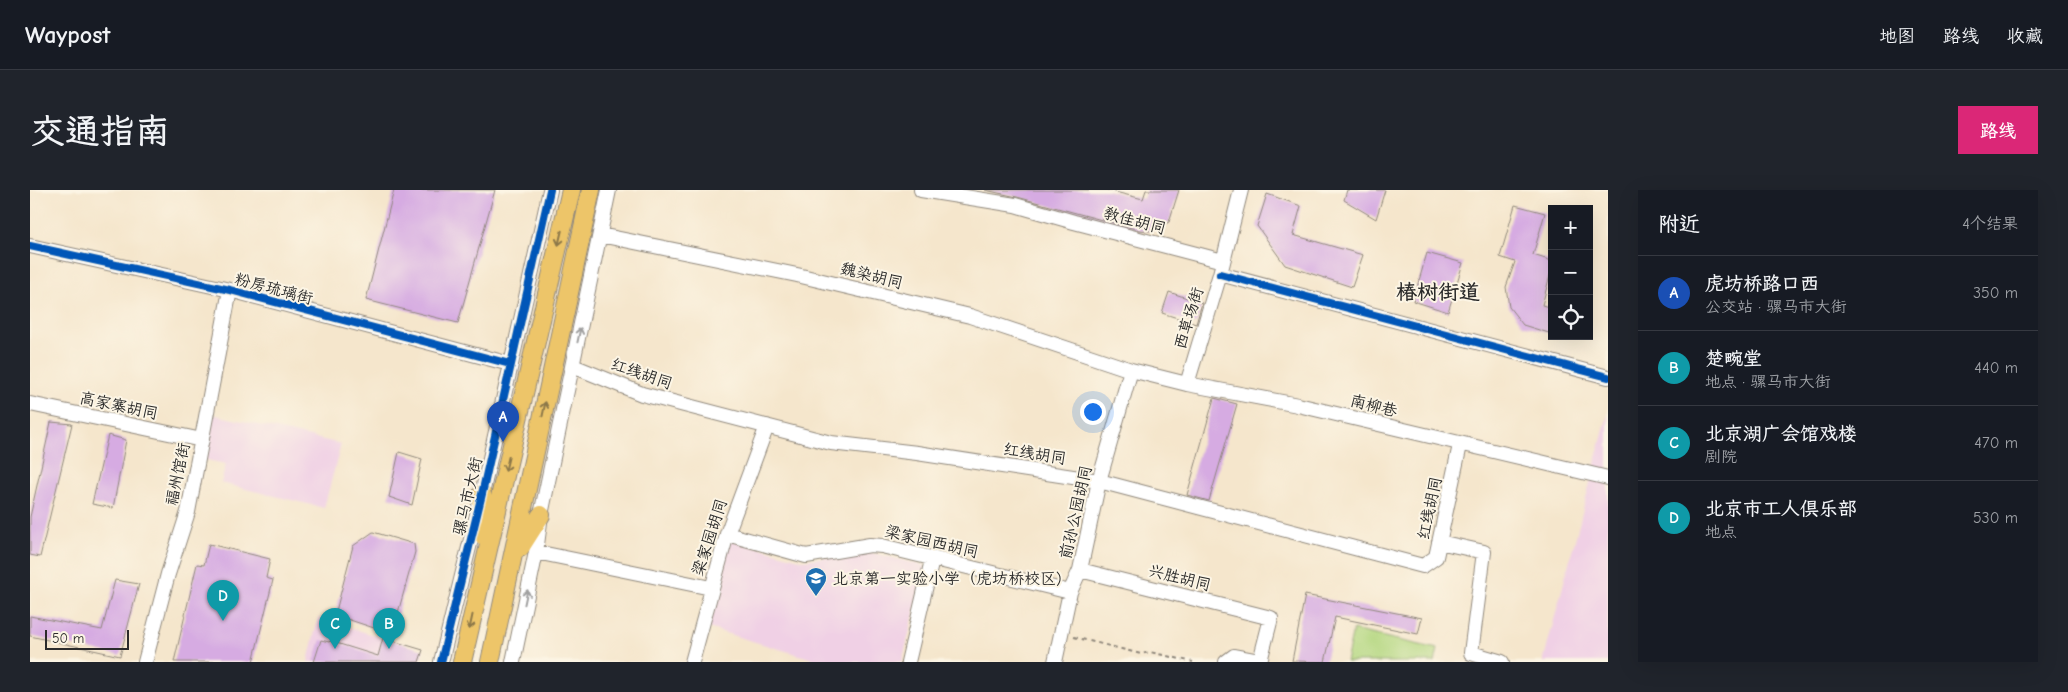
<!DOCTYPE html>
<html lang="zh">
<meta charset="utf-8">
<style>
body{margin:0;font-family:"Comic Neue","LXGW WenKai TC",sans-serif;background:#20242c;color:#f1f3f6}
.controls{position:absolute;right:15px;top:15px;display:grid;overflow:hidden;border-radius:0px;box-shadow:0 5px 20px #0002}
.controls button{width:45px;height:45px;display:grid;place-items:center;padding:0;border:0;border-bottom:1px solid #363941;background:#171b24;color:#f1f3f6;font:25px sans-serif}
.scale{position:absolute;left:15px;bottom:12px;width:84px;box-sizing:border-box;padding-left:5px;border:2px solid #2b2b2b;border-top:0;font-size:14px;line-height:18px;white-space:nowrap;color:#2b2b2b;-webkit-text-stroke:4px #fcf5e5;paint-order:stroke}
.you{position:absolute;left:1062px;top:221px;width:18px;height:18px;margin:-12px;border:4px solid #fff;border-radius:50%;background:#1a73e8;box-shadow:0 0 0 8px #1a73e833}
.badge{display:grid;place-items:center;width:32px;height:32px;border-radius:50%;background:#db2777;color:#fff;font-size:16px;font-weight:700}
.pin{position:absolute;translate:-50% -41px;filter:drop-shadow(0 1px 2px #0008)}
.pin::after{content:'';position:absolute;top:26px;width:18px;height:15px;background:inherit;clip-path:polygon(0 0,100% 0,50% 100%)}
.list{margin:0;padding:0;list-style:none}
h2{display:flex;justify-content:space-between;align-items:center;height:65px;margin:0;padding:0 20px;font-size:21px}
h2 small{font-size:16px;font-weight:400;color:#9ea1a6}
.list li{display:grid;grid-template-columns:32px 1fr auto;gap:15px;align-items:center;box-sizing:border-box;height:75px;padding:0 20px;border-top:1px solid #363941}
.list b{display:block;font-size:19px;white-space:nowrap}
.list p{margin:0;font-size:16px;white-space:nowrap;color:#9ea1a6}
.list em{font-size:16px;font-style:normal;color:#9ea1a6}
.icon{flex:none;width:28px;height:28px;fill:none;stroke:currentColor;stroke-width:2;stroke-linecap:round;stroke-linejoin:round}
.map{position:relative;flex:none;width:1578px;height:472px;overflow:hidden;border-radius:0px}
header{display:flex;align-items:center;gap:30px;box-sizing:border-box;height:70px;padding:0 25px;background:#171b24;border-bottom:1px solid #363941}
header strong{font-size:24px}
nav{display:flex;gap:28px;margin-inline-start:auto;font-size:18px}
.intro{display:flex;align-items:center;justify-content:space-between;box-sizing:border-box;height:120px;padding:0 30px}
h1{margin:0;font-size:35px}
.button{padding:12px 22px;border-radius:0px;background:#db2777;color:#fff;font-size:18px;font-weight:700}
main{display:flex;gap:30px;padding:0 30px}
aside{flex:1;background:#171b24;border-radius:0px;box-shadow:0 5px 20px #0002}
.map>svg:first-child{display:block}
.built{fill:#f0d0e5}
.green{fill:#b4d780;stroke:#708156}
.building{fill:#d6abe2}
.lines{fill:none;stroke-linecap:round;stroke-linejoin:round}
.minor-casing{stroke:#90887c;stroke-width:16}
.major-casing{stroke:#90887c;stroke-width:20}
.path{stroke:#90887c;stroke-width:2;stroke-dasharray:4 4;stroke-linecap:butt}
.minor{stroke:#fff;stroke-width:14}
.major{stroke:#edc569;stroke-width:18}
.cycleway-casing{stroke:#fcf5e5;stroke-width:11}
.cycleway{stroke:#0057b8;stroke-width:8}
.oneway{stroke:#8c784a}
.oneway2{stroke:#a0a0a0}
.labels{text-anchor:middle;stroke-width:4;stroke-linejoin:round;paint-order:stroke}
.street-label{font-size:16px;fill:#2b2b2b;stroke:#fcf5e5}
.poi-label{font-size:16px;fill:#2b2b2b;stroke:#fcf5e5;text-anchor:start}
.district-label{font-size:21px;font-weight:bold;fill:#2b2b2b;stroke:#fcf5e5}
</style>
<header>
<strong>Waypost</strong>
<nav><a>地图</a><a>路线</a><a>收藏</a></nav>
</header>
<div class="intro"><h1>交通指南</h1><a class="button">路线</a></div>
<main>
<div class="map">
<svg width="1578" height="472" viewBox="0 0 1578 472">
<rect width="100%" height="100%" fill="#fcf5e5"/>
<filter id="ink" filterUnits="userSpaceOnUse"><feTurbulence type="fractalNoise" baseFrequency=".02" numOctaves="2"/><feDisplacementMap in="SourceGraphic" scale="10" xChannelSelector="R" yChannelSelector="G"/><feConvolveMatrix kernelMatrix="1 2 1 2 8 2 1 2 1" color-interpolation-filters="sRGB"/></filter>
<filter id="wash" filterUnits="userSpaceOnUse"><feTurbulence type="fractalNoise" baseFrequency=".0096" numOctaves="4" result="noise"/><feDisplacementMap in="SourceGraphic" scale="20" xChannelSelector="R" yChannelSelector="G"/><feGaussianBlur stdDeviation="1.12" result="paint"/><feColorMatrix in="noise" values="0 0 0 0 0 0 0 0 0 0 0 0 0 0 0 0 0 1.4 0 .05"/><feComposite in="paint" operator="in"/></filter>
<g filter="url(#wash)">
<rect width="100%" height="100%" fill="#f5e6cc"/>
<!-- built -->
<path class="built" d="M181,224L311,254L294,318L191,293L196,274L172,269Z
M1578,224V472H1513Z
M699,349L773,370L838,362L896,376L872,472H793L675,437Z
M288,428L393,460L389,472H278Z"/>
<!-- green -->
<path class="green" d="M1323,440L1408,459L1405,472H1316Z"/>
<g id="blocks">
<!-- building -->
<path class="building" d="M364,0H465L428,133L336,110Z
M955,0H1077L1113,9L1116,0H1149L1139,32L1122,41L1109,40L987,7Z
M1317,0H1355L1346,29L1314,10Z
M1237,4L1271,16L1263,45L1333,65L1322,97L1255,75L1227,36Z
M1485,15L1515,23L1503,65L1522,71V78L1512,115L1522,118V144L1493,135L1479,117L1476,97L1485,72L1470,67Z
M1397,63L1433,73L1418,122L1383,111Z
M1139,102L1172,113L1166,134L1132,123Z
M1184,208L1207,214L1179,311L1157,305Z
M21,232L42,234L10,367L0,365V327Z
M78,245L96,250L83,318L62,314Z
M369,262L392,269L382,315L359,307Z
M343,342L384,354L385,362L362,444L305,425L323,356Z
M179,354L240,369L236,388L243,390L223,472H144L167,374L174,375Z
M85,390L109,394L90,466L0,446V426L72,440Z
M1275,405L1392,428L1388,444L1305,427L1295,472L1262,471Z
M353,448L393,460L389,472H284L291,450L299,452L300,451L348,466Z"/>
</g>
</g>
<g filter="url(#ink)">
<use href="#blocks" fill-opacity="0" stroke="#90887c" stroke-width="1"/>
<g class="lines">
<!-- minor casing -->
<g class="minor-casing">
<path id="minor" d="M891,0L985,15L1044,32L1193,71
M570,45L767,85L940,126L1101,180L1157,194L1268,215L1578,288
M0,56L200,100L480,174
M1190,84L1578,187
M543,176L612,204L801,253L887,263L1069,291L1393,376L1406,367L1430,255
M1157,194L1190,84L1211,0
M0,214L172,250
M697,344L776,366L840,355L852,356L1040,402
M1409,352L1454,362L1441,463L1472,472
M506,362L681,398
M1050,380L1241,428L1230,471L1204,466L1196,472
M115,472L138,384L158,322L200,100
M411,472L452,304L520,0
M483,472L506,362L511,325L579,0
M662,472L697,344L737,236
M878,472L902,370
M1025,472L1040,402L1050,380L1069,291L1101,180"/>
</g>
<!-- major casing -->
<g class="major-casing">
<path id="major" d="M452,304L454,346
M490,358L511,325
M432,472L541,0
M460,472L561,0"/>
</g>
<!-- path -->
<path class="path" d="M1044,447L1111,464L1120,462L1163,472"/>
<!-- minor -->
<use href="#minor" class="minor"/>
<!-- major -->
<use href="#major" class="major"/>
<!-- cycleway casing -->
<g class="cycleway-casing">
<path id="cycleway" d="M0,56L200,100L480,174
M1190,84L1578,187
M411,472L452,304L520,0"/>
</g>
<!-- cycleway -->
<use href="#cycleway" class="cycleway"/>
</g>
<!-- one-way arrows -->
<defs><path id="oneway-shaft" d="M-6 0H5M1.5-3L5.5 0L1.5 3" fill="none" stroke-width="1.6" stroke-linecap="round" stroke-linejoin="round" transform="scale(1.25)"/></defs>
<g class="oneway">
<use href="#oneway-shaft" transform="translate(530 48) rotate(103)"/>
<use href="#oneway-shaft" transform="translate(514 219) rotate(-78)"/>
<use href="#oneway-shaft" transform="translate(477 274) rotate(103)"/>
<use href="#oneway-shaft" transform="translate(441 432) rotate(102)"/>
</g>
<g class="oneway2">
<use href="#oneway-shaft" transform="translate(549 145) rotate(-78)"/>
<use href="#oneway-shaft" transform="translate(496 407) rotate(-78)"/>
</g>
</g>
<!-- icons -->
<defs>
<g id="school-pin" transform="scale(1.125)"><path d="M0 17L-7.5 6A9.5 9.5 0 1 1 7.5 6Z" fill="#1f6fb2" stroke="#fcf5e5"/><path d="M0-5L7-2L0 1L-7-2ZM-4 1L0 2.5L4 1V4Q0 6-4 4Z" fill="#fff"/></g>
</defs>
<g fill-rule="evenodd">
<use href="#school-pin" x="786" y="388"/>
</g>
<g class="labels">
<!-- street labels -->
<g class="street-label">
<text transform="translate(1105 30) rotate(15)" y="6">教佳胡同</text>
<text transform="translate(842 85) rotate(14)" y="6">魏染胡同</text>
<text transform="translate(244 98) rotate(15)" y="6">粉房琉璃街</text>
<text transform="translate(1158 128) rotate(-73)" y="6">西草场街</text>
<text transform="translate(612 183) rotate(19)" y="6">红线胡同</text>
<text transform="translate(89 215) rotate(12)" y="6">高家寨胡同</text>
<text transform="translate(1344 215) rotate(14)" y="6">南柳巷</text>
<text transform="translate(1005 263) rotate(9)" y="6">红线胡同</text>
<text transform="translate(147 284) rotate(-78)" y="6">福州馆街</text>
<text transform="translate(437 306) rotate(-77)" y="6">骡马市大街</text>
<text transform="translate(1399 318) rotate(-78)" y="6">红线胡同</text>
<text transform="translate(1045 322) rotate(-77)" y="6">前孙公园胡同</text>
<text transform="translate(679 347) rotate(-72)" y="6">梁家园胡同</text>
<text transform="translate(902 351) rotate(13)" y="6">梁家园西胡同</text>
<text transform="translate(1150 387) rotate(14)" y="6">兴胜胡同</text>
</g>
<!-- poi labels -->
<g class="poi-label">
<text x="802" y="394">北京第一实验小学（虎坊桥校区)</text>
</g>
<!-- district labels -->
<g class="district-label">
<text x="1408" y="109">椿树街道</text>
</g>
</g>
</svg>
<div class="controls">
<button>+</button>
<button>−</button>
<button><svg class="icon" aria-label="locate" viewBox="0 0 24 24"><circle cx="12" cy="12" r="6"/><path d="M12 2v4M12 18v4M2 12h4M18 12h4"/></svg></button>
</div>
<div class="scale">50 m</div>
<div class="you"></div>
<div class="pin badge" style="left:473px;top:252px;background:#1a4fb4">A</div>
<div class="pin badge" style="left:359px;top:459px;background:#0f9aa8">B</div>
<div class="pin badge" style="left:305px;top:459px;background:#0f9aa8">C</div>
<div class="pin badge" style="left:193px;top:431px;background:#0f9aa8">D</div>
</div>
<aside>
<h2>附近<small>4个结果</small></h2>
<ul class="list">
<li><span class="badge" style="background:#1a4fb4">A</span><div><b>虎坊桥路口西</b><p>公交站 · 骡马市大街</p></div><em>350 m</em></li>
<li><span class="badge" style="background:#0f9aa8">B</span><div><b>楚畹堂</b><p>地点 · 骡马市大街</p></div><em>440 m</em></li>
<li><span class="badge" style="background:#0f9aa8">C</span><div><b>北京湖广会馆戏楼</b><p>剧院</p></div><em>470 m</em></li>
<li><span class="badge" style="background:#0f9aa8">D</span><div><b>北京市工人俱乐部</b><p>地点</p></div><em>530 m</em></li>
</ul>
</aside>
</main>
